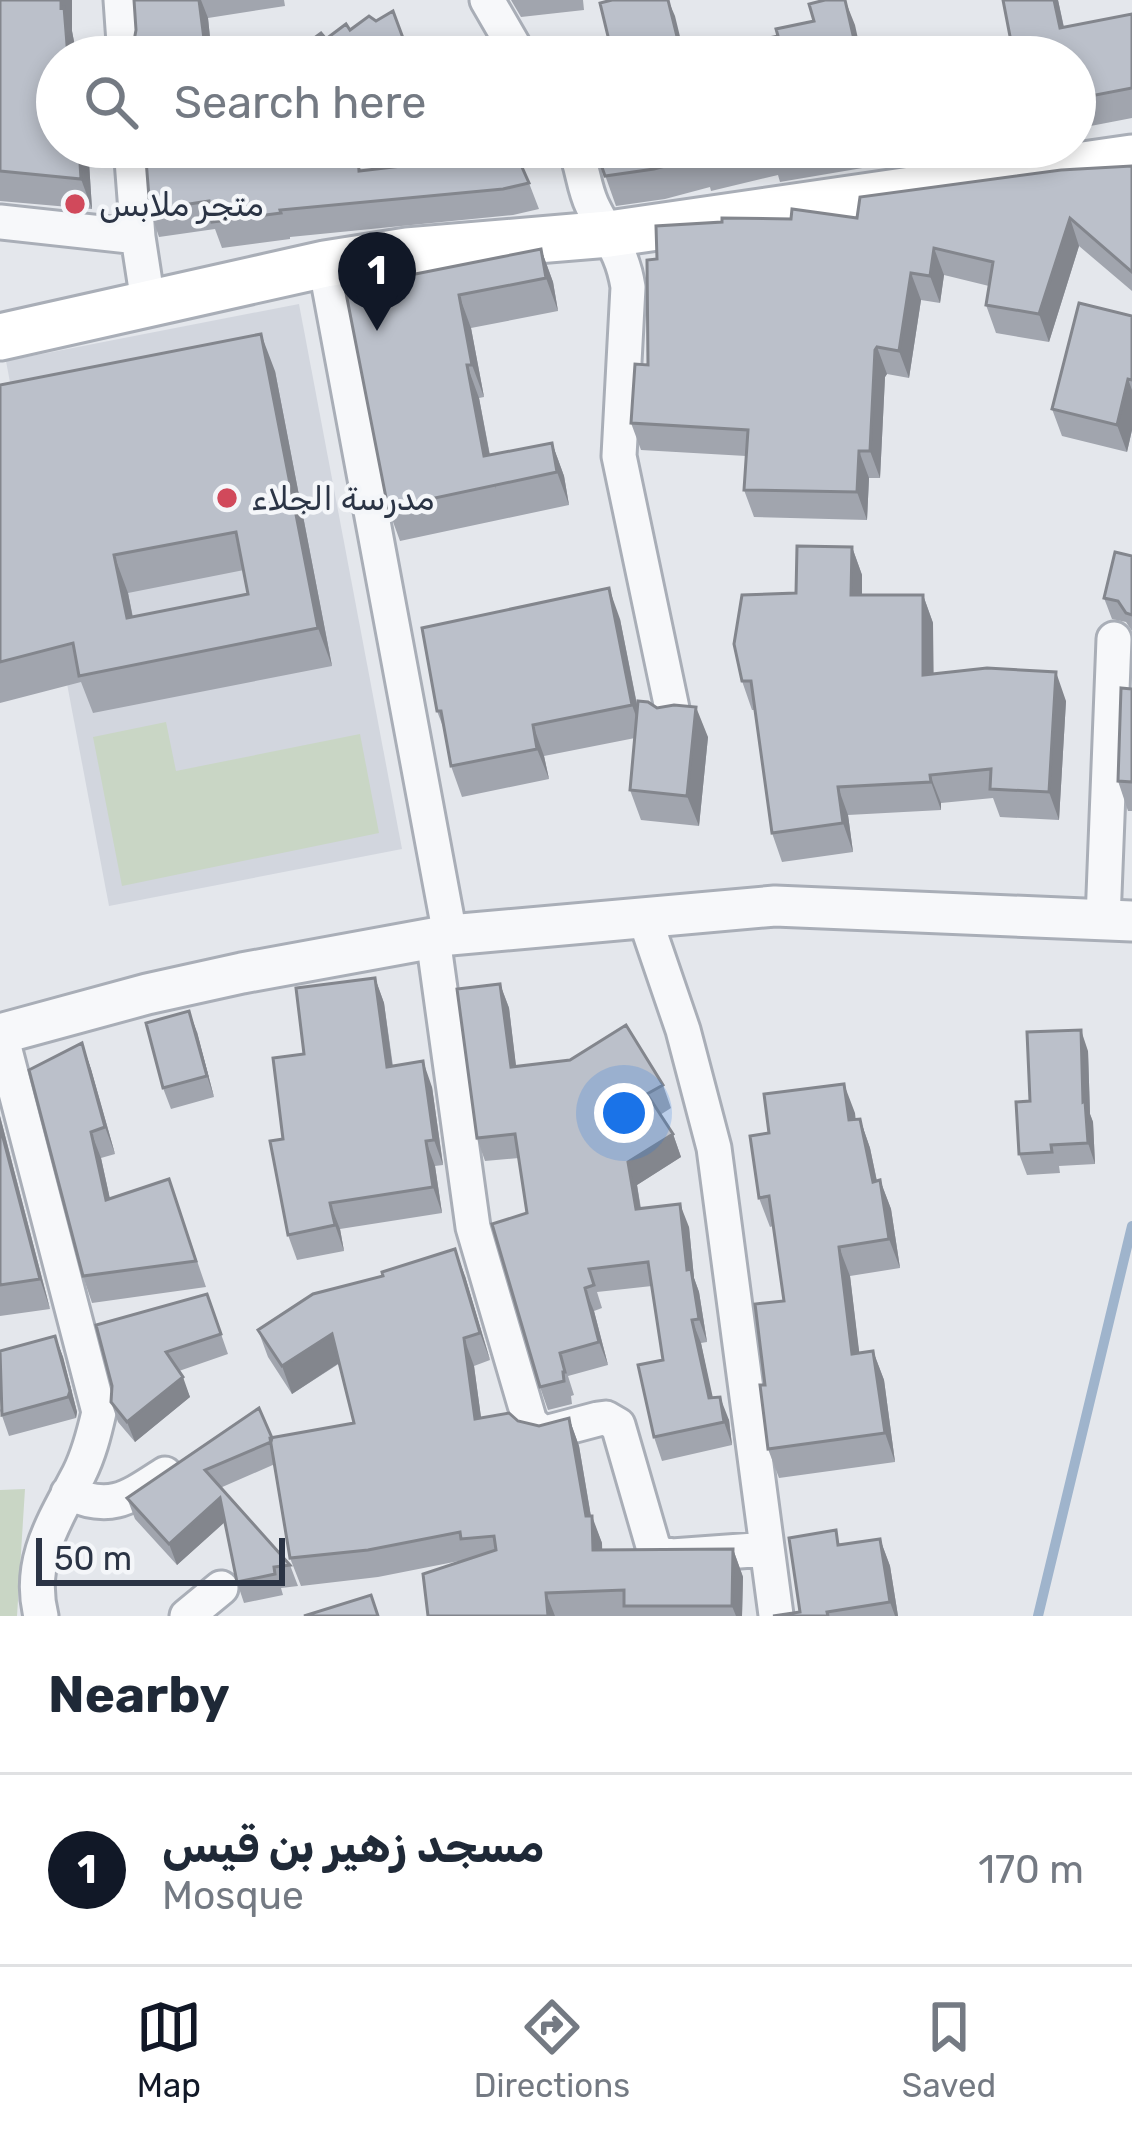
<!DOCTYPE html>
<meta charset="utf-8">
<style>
body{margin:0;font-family:Rubik,Vazirmatn,sans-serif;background:#f2f2f3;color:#1f2937}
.scale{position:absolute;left:36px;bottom:30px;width:249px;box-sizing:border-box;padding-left:12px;border:6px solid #2b3445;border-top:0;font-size:33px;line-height:42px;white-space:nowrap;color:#2b3445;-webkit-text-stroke:9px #f4f6f9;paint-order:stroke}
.you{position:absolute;left:624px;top:1113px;width:42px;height:42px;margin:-30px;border:9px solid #fff;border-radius:50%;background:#1a73e8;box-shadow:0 0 0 18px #1a73e833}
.badge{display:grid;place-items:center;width:78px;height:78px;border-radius:50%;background:#111827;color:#fff;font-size:39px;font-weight:700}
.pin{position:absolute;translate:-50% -99px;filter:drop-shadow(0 3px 6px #0008)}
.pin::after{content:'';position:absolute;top:63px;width:42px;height:36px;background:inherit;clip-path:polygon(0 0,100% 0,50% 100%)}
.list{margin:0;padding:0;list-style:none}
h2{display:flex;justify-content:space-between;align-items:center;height:156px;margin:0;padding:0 48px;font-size:51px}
h2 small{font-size:39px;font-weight:400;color:#747a83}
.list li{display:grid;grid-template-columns:78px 1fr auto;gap:36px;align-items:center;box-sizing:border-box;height:192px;padding:0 48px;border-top:3px solid #e0e1e3}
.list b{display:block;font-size:45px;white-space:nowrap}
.list p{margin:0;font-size:39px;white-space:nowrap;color:#747a83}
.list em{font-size:39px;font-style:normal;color:#747a83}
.icon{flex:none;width:66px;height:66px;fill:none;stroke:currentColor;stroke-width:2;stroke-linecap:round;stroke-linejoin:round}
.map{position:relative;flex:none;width:1132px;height:1616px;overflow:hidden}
.search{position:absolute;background:#fff;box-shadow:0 6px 18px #0003;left:36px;right:36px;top:36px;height:132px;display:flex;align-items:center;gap:30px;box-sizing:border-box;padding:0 42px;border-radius:66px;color:#747a83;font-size:45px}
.sheet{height:348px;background:#fff}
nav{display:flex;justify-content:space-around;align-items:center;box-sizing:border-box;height:168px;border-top:3px solid #e0e1e3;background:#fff;font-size:33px;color:#747a83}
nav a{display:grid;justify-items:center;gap:6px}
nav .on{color:#111827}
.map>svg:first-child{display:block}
.built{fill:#d2d6de}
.green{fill:#c9d6c5}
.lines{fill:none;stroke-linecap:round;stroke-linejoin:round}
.stream{stroke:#9fb4cc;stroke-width:10}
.minor-casing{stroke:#a9aeb7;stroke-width:39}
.tertiary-casing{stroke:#a9aeb7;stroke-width:45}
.secondary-casing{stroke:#a9aeb7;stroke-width:51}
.minor{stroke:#f7f8fa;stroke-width:33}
.tertiary{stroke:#f7f8fa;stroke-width:39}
.secondary{stroke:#fff;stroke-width:45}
.wall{fill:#a1a5ae;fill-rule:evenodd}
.shaded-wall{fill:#83868d}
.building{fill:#bbc0ca;stroke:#83868d;stroke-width:3;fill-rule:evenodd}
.poi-dot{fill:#d1495b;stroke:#f4f6f9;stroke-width:4.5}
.labels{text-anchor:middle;stroke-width:9;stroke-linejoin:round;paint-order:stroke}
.poi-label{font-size:33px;fill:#2b3445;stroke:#f4f6f9;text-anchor:start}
</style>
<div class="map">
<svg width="1132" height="1616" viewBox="0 0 1132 1616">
<rect width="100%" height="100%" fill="#e4e7ec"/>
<!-- built -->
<path class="built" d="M299,304L402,849L109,906L6,361Z"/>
<!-- green -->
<path class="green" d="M166,722L176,771L360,734L379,833L122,886L93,737Z
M25,1489L17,1616H0V1490Z"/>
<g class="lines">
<!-- stream -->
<path class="stream" d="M1038,1616L1132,1226"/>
<!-- minor casing -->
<g class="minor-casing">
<path id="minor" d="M121,0L125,57
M487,0L520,57
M131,147L138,237L148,302
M574,147C583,166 583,186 592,205C607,237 622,249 628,287L619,456L674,718
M0,222L138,237
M325,264L450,935
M644,916L683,1030L714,1148L776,1615
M1103,920L1114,639
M433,938L473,1227L530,1422L541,1432H549L598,1419L606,1418L618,1425L653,1546L659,1553L672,1556L767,1549
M0,1031L99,1412C94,1434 89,1454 79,1474C55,1520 27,1561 41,1616
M68,1493C111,1512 128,1498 165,1474
M187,1616L221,1588"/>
</g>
<!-- tertiary casing -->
<g class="tertiary-casing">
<path id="tertiary" d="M0,1034L147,994L242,973L450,935L775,906L1132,921"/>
</g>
<!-- secondary casing -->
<g class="secondary-casing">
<path id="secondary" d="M0,337L325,264L407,251L609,234L1132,158"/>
</g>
<!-- minor -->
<use href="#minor" class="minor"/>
<!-- tertiary -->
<use href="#tertiary" class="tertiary"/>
<!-- secondary -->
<use href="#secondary" class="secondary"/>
</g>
<!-- wall -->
<path class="wall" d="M0,0H72V31L77,57H57V147H88L92,209L0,201Z
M134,0H284L285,6L208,18L212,57H123L134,41L136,30Z
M511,0H583L584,10L521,17Z
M1003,0H1058L1064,27L1132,14V118L1075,129V57Z
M145,147H353L336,157L363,171L529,183L539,209L513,215L290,237V239L222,248L215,229L159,237L150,210Z
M595,147H882L886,164L780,182L778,175L711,191L710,187L665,199L616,206Z
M1132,166V291L1079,246L1049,342L996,333L986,305L989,286L944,275L940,303L921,300L909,378L887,374L885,377L880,478H869L867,520L754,517L744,490L746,456L641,450L631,423L648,365L657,259L857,218Z
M541,249L553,282L558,311L471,328L484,397L479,398L490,455L552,443L564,476L569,505L400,541L388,508L345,288Z
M1132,316V430L1127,452L1062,436L1052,409Z
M275,371L332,666L93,713L81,682L0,703V385ZM244,570L248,594L133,617L128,593Z
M852,547L862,575V595H923L933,623V674L1066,701L1059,820L1000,817L993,798L941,803V810L848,815L853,852L782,862L772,833L755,710H752L742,681L796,593Z
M1132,556V631L1126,622L1112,619L1104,598Z
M620,619L638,709L708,737L699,826L641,820L630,790L635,738L544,756L549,779L462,797L451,766L445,732L437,711Z
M1132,689V811H1128L1118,781Z
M375,978L384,1003L393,1066L432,1087L443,1165L435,1166L442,1213L340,1229L344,1251L297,1260L288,1235L283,1139L304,1054Z
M500,984L509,1008L516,1067L663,1085L671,1108L660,1115L673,1134L681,1157L637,1185L641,1208L689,1227L694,1278L699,1292L707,1342L701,1343L712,1398L729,1420L732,1445L662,1461L654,1437L663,1360L652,1286L597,1292L602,1308L594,1311L608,1365L568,1376L574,1395L571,1396L572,1404L548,1410L540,1387L527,1213L519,1158L485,1161L477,1138Z
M197,1032L214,1097L171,1109L163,1088Z
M82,1043L91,1069L115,1154L101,1158L110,1199L169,1179L206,1287L92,1303L83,1276Z
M1088,1051L1090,1114L1093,1122L1095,1164L1059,1166L1060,1173L1027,1175L1019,1154L1030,1101Z
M855,1113V1119H860L870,1148L877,1181L880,1180L891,1209L900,1268L850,1276L859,1353L873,1351L884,1380L895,1462L779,1478L768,1449L765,1385L784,1301L773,1226L770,1227L759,1198L769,1133Z
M0,1116L50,1309L0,1316Z
M465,1276L490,1360L474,1366L481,1418L518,1421L539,1426L569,1418L579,1446L591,1516L602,1543V1550L733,1549L743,1577L742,1616H428L464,1560L378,1577L301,1586L290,1558L275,1464L220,1488L290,1565L298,1586L281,1588L283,1595L244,1603L237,1582L225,1522L177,1565L135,1519L127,1498L272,1438L354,1423L340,1363L292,1394L268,1357L258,1330Z
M207,1294L228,1354L179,1371L190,1397L135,1442L118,1422L111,1402Z
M55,1336L63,1357L77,1412L76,1418L9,1436L0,1410Z
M880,1539L890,1566L898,1616H773L800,1612L841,1545Z"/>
<!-- shaded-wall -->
<path class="shaded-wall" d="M61,0H72V31L77,57H68Z
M199,0H201L208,18L212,57H210L204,39Z
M668,0L675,16L685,57H682Z
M845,0L855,25L862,57H858Z
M1054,0H1058L1070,57L1060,28Z
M79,147H88L92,209L81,179Z
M1070,218L1079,246L1049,342L1039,314Z
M934,248L944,275L940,303L930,276Z
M541,249L553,282L558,311L546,278Z
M911,273L921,300L909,378L899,351Z
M459,295L471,328L484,397L472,365Z
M261,334L275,371L332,666L318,628Z
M877,347L887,374L885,377L880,478L870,451L875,350Z
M467,365L479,398L496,489L484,456Z
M1128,379L1132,390V430L1127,452L1117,425Z
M552,443L564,476L569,505L557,472Z
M859,451L869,478L867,520L857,492Z
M852,547L862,575V624L851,595Z
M114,555L128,593L140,656L127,618Z
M609,588L620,619L643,736L632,705Z
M923,595L933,623L934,703L923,675Z
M1056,672L1066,701L1059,820L1049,792Z
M696,707L708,737L699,826L687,796Z
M533,725L544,756L549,779L537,749Z
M930,775L941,803V810L931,782Z
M838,787L848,815L853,852L843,823Z
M375,978L384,1003L396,1093L387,1067Z
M500,984L509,1008L519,1090L511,1067Z
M189,1011L197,1032L214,1097L207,1076Z
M1081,1030L1088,1051L1090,1114L1093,1122L1095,1164L1088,1143L1083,1102Z
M82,1043L91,1069L115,1154L105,1127Z
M423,1061L432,1087L443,1165L434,1140Z
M844,1084L855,1113L859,1149L849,1120Z
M0,1116L50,1309L40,1279L0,1126Z
M860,1119L870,1148L883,1211L873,1182Z
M91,1132L101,1158L116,1227L106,1200Z
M673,1134L681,1157L637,1185L644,1232L636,1209L628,1162Z
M426,1141L435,1166L442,1213L433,1187Z
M880,1180L891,1209L900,1268L889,1239Z
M330,1203L340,1229L344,1251L335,1225Z
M680,1204L689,1227L694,1278L699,1292L707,1342L699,1319L687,1270Z
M839,1247L850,1276L863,1383L852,1354Z
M455,1249L465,1276L490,1360L480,1333Z
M585,1288L594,1311L608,1365L599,1342Z
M692,1320L701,1343L718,1421L709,1398Z
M332,1334L342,1361L292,1394L282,1366Z
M55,1336L63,1357L77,1412L76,1418L68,1397Z
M464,1338L474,1366L485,1446L475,1419Z
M873,1351L884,1380L895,1462L885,1433Z
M183,1377L190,1397L135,1442L127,1422Z
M720,1397L729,1420L732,1445L724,1422Z
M569,1418L579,1446L592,1523V1516L602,1543L603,1577L593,1550L586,1516Z
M220,1498L228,1519L177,1565L169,1544Z
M880,1539L890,1566L898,1616H895L890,1602Z
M733,1549L743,1577L742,1616H736L732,1606Z
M546,1593L555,1616H548Z"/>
<!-- building -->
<path class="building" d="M0,0H61V8L64,7L68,57H57V147H79L81,179L0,171Z
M134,0H199L204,39L186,41L189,57H123V49L134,41L136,30Z
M612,0H668L682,57H613L600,3Z
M825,0H845L858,57H686L778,36L776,29L814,21L809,4Z
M1003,0H1054L1060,28L1132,14V88L1075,99V57H1014Z
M393,11L410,57H281V55L298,41L302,47L321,33L326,39L346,24L350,30L369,16L376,21Z
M145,147H300L275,162L358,155L359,171L436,162L431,147H513L529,183L503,189L280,210L281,213L212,222L209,201L150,210Z
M595,147H761L700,161L699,157L654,169L605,176Z
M768,147H803L770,152Z
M1132,166V272L1070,218L1039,314L986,305L993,262L934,248L930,276L911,273L899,351L877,347L875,350L870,451H859L857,492L744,490L748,430L631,423L635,364L648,365L647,260L657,259L656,226L722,222V218L791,219L792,209L857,218L860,197L1061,170Z
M541,249L546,278L459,295L472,365H467L484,456L552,443L557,472L388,508L345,288Z
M1079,303L1132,316V380L1128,379L1117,425L1052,409Z
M261,334L318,628L79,676L73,643L0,662V385ZM236,532L248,594L127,618L114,555Z
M797,546L852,547L851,595H923V675L987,668L1056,672L1049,792L990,789L991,769L930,775L931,782L838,787L843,823L772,833L751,681H742L734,644L742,595L796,593Z
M1115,552L1132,556V615L1126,613L1118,601L1104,598Z
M609,588L632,705L533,725L537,749L451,766L441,711H437L422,628Z
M1121,688L1132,689V782L1118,781Z
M638,701L648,702L657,708L674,705L696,707L687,796L630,790Z
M375,978L387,1067L423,1061L434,1140L426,1141L433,1187L330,1203L335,1225L288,1235L270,1141L283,1139L273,1058L304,1054L296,988Z
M500,984L511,1067L570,1060L626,1025L663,1085L647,1094L673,1134L628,1162L636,1209L680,1204L687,1270L691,1269L699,1319L692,1320L709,1398L720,1397L724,1422L654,1437L638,1365L663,1360L648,1262L589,1269L594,1285L585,1288L599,1342L560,1353L565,1372H563L564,1381L540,1387L492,1224L527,1213L515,1134L477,1138L457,989Z
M189,1011L207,1076L163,1088L146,1023Z
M1081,1030L1083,1102L1085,1101L1088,1143L1051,1145L1052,1152L1019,1154L1016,1102L1030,1101L1027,1032Z
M82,1043L105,1127L91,1132L106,1200L169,1179L196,1261L83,1276L29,1070Z
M844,1084L849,1120L860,1119L873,1182L880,1180L889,1239L839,1247L852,1354L873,1351L885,1433L768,1449L760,1385H765L755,1304L784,1301L769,1196L759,1198L750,1136L769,1133L764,1094Z
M0,1126L40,1279L0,1285Z
M455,1249L480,1333L464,1338L475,1419L509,1413L518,1421L539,1426L569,1418L586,1516H592L593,1550L733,1549L732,1606H624V1590L546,1593L548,1616H428L423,1574L496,1550L494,1536L461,1539L460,1532L368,1550L290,1558L270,1438L354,1423L332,1334L282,1366L258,1330L313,1294L383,1276L382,1272Z
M207,1294L221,1334L166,1352L183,1377L127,1422L111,1402L112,1386L96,1325Z
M55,1336L70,1391L68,1397L2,1415L0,1351Z
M259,1408L272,1438L271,1442L205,1470L290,1565L274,1567L275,1574L237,1582L220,1498L169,1544L127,1498Z
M836,1530L838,1545L880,1539L890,1602L827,1612L828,1616H773L800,1612L789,1538Z
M371,1595L378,1616H304Z"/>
<!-- markers -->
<g class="poi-dot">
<circle cx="75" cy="204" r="12"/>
<circle cx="227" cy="498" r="12"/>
</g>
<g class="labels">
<!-- poi labels -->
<g class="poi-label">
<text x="99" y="216">متجر ملابس</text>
<text x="251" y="510">مدرسة الجلاء</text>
</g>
</g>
</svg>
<div class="scale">50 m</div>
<div class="you"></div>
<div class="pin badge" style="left:377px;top:331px">1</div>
<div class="search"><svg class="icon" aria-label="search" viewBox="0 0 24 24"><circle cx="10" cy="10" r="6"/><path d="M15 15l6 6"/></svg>Search here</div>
</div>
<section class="sheet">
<h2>Nearby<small></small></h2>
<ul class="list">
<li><span class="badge">1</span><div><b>مسجد زهير بن قيس</b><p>Mosque</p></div><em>170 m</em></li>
</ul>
</section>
<nav>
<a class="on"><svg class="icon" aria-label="map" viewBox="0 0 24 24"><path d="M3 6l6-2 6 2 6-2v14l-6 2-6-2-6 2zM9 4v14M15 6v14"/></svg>Map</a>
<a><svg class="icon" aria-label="directions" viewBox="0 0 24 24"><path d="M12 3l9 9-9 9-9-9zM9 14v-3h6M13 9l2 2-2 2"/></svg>Directions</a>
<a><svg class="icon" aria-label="saved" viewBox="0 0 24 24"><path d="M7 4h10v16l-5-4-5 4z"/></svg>Saved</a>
</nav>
